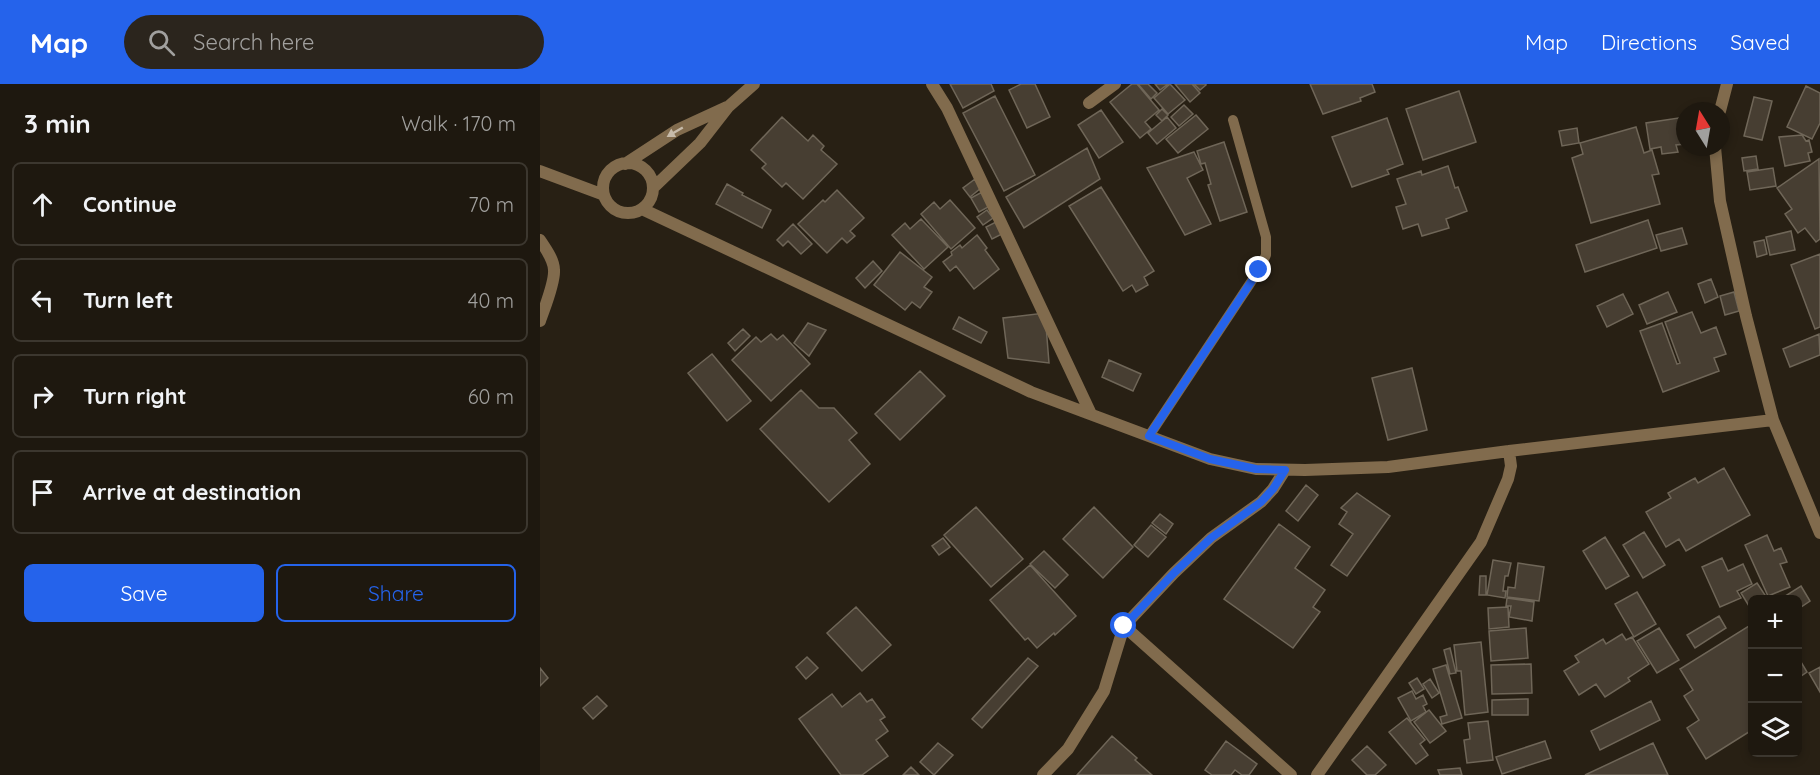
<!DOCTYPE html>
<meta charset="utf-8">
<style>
body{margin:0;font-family:Quicksand,sans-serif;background:#2b251d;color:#f1f3f6}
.controls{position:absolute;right:18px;bottom:18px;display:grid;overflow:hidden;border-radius:9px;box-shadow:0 3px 9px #0003}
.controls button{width:54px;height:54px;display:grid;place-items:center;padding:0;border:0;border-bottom:2px solid #3c372f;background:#1e180f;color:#f1f3f6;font:30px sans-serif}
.compass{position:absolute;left:1136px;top:18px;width:54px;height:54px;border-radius:50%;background:#1e180f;box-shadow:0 3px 9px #0003;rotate:349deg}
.stop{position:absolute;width:18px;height:18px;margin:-14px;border:4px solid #2563eb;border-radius:50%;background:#fff}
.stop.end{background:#2563eb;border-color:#fff;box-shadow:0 2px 6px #0008}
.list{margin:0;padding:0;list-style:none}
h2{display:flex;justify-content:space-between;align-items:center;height:78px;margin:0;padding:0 24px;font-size:26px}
h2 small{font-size:20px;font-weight:400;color:#a1a09e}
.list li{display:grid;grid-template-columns:39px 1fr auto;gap:18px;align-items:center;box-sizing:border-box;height:84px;margin:0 12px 12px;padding:0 12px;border:2px solid #3c372f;border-radius:9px}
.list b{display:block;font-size:22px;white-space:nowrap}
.list em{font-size:20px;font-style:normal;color:#a1a09e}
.actions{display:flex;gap:12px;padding:18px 24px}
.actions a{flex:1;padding:14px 0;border:2px solid #2563eb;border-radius:9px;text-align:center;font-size:21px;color:#2563eb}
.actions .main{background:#2563eb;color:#fff}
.icon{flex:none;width:33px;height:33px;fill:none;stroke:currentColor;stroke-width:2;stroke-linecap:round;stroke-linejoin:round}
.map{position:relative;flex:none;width:1280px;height:691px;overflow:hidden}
header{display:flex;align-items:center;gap:36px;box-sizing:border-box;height:84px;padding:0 30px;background:#2563eb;color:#fff}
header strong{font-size:28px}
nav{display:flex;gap:33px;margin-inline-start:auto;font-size:21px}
.search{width:420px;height:54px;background:#2b251d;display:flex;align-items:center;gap:15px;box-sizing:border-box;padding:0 21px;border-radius:33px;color:#a1a09e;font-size:22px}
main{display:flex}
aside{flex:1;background:#1e180f}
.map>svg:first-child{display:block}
.building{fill:#473e32;stroke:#6f6658;stroke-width:1.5}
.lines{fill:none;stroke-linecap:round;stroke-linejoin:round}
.lane{stroke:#816b4d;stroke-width:10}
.street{stroke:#816b4d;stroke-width:12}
.oneway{fill:#c7bbaa}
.route{stroke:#2563eb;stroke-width:8}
</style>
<header>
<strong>Map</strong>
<div class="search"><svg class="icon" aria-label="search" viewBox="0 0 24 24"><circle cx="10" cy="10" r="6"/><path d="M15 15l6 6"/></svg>Search here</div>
<nav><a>Map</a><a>Directions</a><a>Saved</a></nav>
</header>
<main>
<aside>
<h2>3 min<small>Walk · 170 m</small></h2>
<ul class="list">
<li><svg class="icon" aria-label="ahead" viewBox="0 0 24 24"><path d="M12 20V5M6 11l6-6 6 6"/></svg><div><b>Continue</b></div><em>70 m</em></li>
<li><svg class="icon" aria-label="left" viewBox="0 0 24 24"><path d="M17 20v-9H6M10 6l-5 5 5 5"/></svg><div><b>Turn left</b></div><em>40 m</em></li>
<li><svg class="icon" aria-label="right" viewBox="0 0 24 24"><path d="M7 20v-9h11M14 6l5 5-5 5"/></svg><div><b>Turn right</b></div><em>60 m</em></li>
<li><svg class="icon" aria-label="arrive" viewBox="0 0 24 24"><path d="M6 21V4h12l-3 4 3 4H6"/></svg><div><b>Arrive at destination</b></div></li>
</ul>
<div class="actions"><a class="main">Save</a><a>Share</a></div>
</aside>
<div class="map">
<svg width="1280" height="691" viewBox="0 0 1280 691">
<rect width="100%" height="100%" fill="#282014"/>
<!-- building -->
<path class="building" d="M410,0H451L454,7L423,24Z
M481,0H495L510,33L487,44L469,6Z
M592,0H597L619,26L605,38L611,45L600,54L570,18Z
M598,0H608L617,9L611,15Z
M615,0H628L620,6Z
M630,0L645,16L628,30L614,14Z
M635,0H652L660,9L650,18Z
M654,0H666V1L660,6Z
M770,0H832L835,8L820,14L821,17L783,30Z
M1266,2L1280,9V39L1272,55L1247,43Z
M919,7L936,58L883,76L866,25Z
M455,12L495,91L464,107L423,29Z
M1214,13L1232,17L1222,56L1204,52Z
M644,21L653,30L639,42L631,33Z
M622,25L628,31L622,37L616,31Z
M561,26L583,58L559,74L538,41Z
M656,31L668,45L638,69L626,55Z
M242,33L268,57L273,51L284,62L281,66L297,80L263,115L246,99L242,103L222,84L226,80L211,66Z
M627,33L636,44L617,60L608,49Z
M1145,33V60L1136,61L1138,68L1122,70L1121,63L1110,65L1106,39Z
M847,34L863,80L847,86L849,90L812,103L792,53Z
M1096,43L1104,69L1112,66L1119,90L1112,91L1120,120L1051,139L1032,74L1043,70L1040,59Z
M1037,44L1039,59L1022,62L1019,47Z
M1262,51L1266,57L1269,56L1272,68L1268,69L1270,77L1245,82L1239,53Z
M684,58L707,128L680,137L668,101L671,100L665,79L661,80L657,67Z
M547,64L560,95L484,144L466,113Z
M654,68L663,86L647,94L671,140L645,151L607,84Z
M1216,72L1218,85L1204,87L1202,74Z
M1279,75L1280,155L1276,158L1265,144L1258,149L1245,130L1252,125L1237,104Z
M908,82L915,104L918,103L927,127L906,135L909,144L882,152L878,140L863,145L856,123L866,120L857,95L881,87L882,91Z
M1233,84L1236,102L1210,106L1207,88Z
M435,95L441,104L430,113L423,104Z
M187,100L203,109L202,111L231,126L222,144L176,120Z
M561,103L614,187L604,193L608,201L596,208L592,201L583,207L529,122Z
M297,106L324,134L310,147L315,152L307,159L302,154L287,169L258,140L283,116L285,118Z
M442,108L450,122L439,128L431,114Z
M410,116L435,144L411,165L381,130L394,118L400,125Z
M447,126L453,134L443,141L437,133Z
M381,135L408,163L384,185L352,151L365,139L370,145Z
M1108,136L1117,164L1045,188L1036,161Z
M456,138L462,150L452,155L446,143Z
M253,140L272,160L261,170L248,157L243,162L237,156Z
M1142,144L1147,160L1121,167L1116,151Z
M1251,147L1255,166L1230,171L1226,153Z
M437,151L447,164L445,166L459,185L434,205L416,182L410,187L403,178L412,171L411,168L420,161L422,164Z
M1224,156L1227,170L1217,173L1214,158Z
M360,168L392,193L384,203L392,208L380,224L372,218L365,226L334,201Z
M1280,170V243L1275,245L1251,181Z
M333,177L342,187L325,204L316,194Z
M1171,195L1178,213L1165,219L1158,200Z
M1128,208L1137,228L1107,240L1099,221Z
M1194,208L1199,227L1185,231L1180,212Z
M1083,210L1093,230L1067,243L1057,222Z
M1152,228L1161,249L1176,243L1186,270L1174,274L1179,287L1123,308L1100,247L1122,239L1137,280L1140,279L1125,238Z
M505,229L509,279L468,274L463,234Z
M419,233L447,248L441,259L413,245Z
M268,239L286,246L269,272L254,259Z
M203,245L210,252L195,267L188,259Z
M231,250L237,256L243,251L270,280L231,317L192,276L216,253L221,258Z
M1279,250L1280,271L1250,283L1243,265Z
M172,270L211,317L187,337L148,289Z
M569,276L601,290L593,307L562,293Z
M872,284L887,346L848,356L832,294Z
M380,287L405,312L360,356L335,330Z
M261,306L279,324H294L317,349L309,356L330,380L289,418L220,345Z
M1184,384L1210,431L1146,467L1139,455L1126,463L1106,428L1131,414L1128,409L1155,394L1158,399Z
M766,401L778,411L758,437L746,427Z
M817,409L850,432L807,492L791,481L813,450L799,440L807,428L801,424Z
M436,423L483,475L451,503L404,451Z
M554,423L593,463L563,494L523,455Z
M620,430L633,440L626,450L612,439Z
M739,440L770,463L755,484L785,506L773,523L780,528L753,564L684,515Z
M611,441L626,453L608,473L594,461Z
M1104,448L1125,481L1103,494L1083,461Z
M1227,451L1234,467L1241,464L1247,478L1240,480L1250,503L1228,512L1205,461Z
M1065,453L1089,492L1066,505L1043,467Z
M403,454L410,463L399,471L392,462Z
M504,467L528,491L515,504L490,480Z
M1182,474L1188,487L1203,480L1212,500L1197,507L1201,514L1180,523L1162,483Z
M953,476L971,479L968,492H965L963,507H966L965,514L947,511Z
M978,479L1004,483L999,517L967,513L968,503L975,504Z
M490,481L536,532L515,551L514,549L497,564L488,554L485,556L450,516Z
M940,492H946V511H939Z
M1217,499L1225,511L1218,516H1212V519L1209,522L1201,509Z
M1261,502L1270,517L1258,525V516H1239Z
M1097,508L1116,540L1094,553L1075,520Z
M967,514L994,518L992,537L969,533L971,522H966Z
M316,523L351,561L322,587L287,549Z
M968,523L969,543L949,545L948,524Z
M1179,532L1186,544L1155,564L1147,551Z
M1212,540V646L1166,675L1147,644L1159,636L1144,612L1153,606L1140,585Z
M986,544L988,574L951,577L949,547Z
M1119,544L1139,576L1117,589L1097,557Z
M1082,550L1086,556L1092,553L1109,580L1088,594L1090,597L1065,613L1056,600L1039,611L1024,587L1039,578L1035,572L1063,555L1066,560Z
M941,558L948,628L925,631L921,587H917L914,561Z
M910,564L916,589L910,590L904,566Z
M267,573L278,584L266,595L256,583Z
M1258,573L1267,588L1258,594Z
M488,574L498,582L442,644L432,635Z
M991,580L992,609L952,610L951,581Z
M906,581L922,634L902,640L900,633L907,631L893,585Z
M1280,583V608L1269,589Z
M0,584L8,594L0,602Z
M877,594L884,605L876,610L869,599Z
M890,595L899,609L892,614L883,600Z
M872,607L876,615L883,611L887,620L883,622L886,628L871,637L858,614Z
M320,609L327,618L332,615L345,633L340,636L348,647L336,656L348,672L322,691H301L259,635L292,610L302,623Z
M57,612L67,622L53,635L43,624Z
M988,615V631H952V616Z
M1111,617L1120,636L1060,666L1051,647Z
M889,626L906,647L890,659L874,638Z
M867,634L885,656L880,660L888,671L876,680L849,648Z
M948,637L953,676L927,679L924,656L930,655L928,639Z
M572,652L597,674L595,676L612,691H537Z
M686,657L717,680L709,691H702L695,686L691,691H672L665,686Z
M1005,657L1011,674L962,690L956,673Z
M398,659L413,671L394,691L380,678Z
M1113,659L1128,691H1045Z
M827,662L846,681L835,691H827L812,676Z
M371,683L379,691H363Z
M920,684L922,691H900L898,686Z"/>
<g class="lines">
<!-- lane -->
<path class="lane" d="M609,352L719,186L726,171V153L693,36"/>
<!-- street -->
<path class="street" d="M392,0L407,24L551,330
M549,19L575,0
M1180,27L1187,0
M1175,63L1180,117L1206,232L1233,336L1280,449
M63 104a25 25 0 1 1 50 0a25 25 0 1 1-50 0Z
M85,80L137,46L187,23
M0,87L64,111
M113,104L160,59L188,23L214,0
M102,125L491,308L670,375L716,385L765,386L848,383L969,367L1233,336
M0,156C6,165 14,176 14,186C15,199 4,225 0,237
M584,542L751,691
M503,691L528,665L564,607L584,542L634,489L671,454L721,418L733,405L745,386
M777,691L941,458L968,395L971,382L969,367"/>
</g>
<!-- one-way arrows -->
<defs><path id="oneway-solid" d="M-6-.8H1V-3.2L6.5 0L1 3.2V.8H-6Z" transform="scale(1.5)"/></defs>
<use class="oneway" href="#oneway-solid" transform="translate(135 48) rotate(150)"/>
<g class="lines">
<!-- route -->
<path class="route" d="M584,542L634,489L671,454L721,418L733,405L745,386L716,385L670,375L609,352L719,186"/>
</g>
</svg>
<div class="controls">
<button>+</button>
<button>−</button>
<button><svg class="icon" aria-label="layers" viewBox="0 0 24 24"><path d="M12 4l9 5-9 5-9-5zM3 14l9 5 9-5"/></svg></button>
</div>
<svg class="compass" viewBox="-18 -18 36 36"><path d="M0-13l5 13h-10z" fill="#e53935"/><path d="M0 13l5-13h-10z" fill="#a1a09e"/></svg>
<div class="stop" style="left:584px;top:542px"></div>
<div class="stop end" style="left:719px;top:186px"></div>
</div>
</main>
